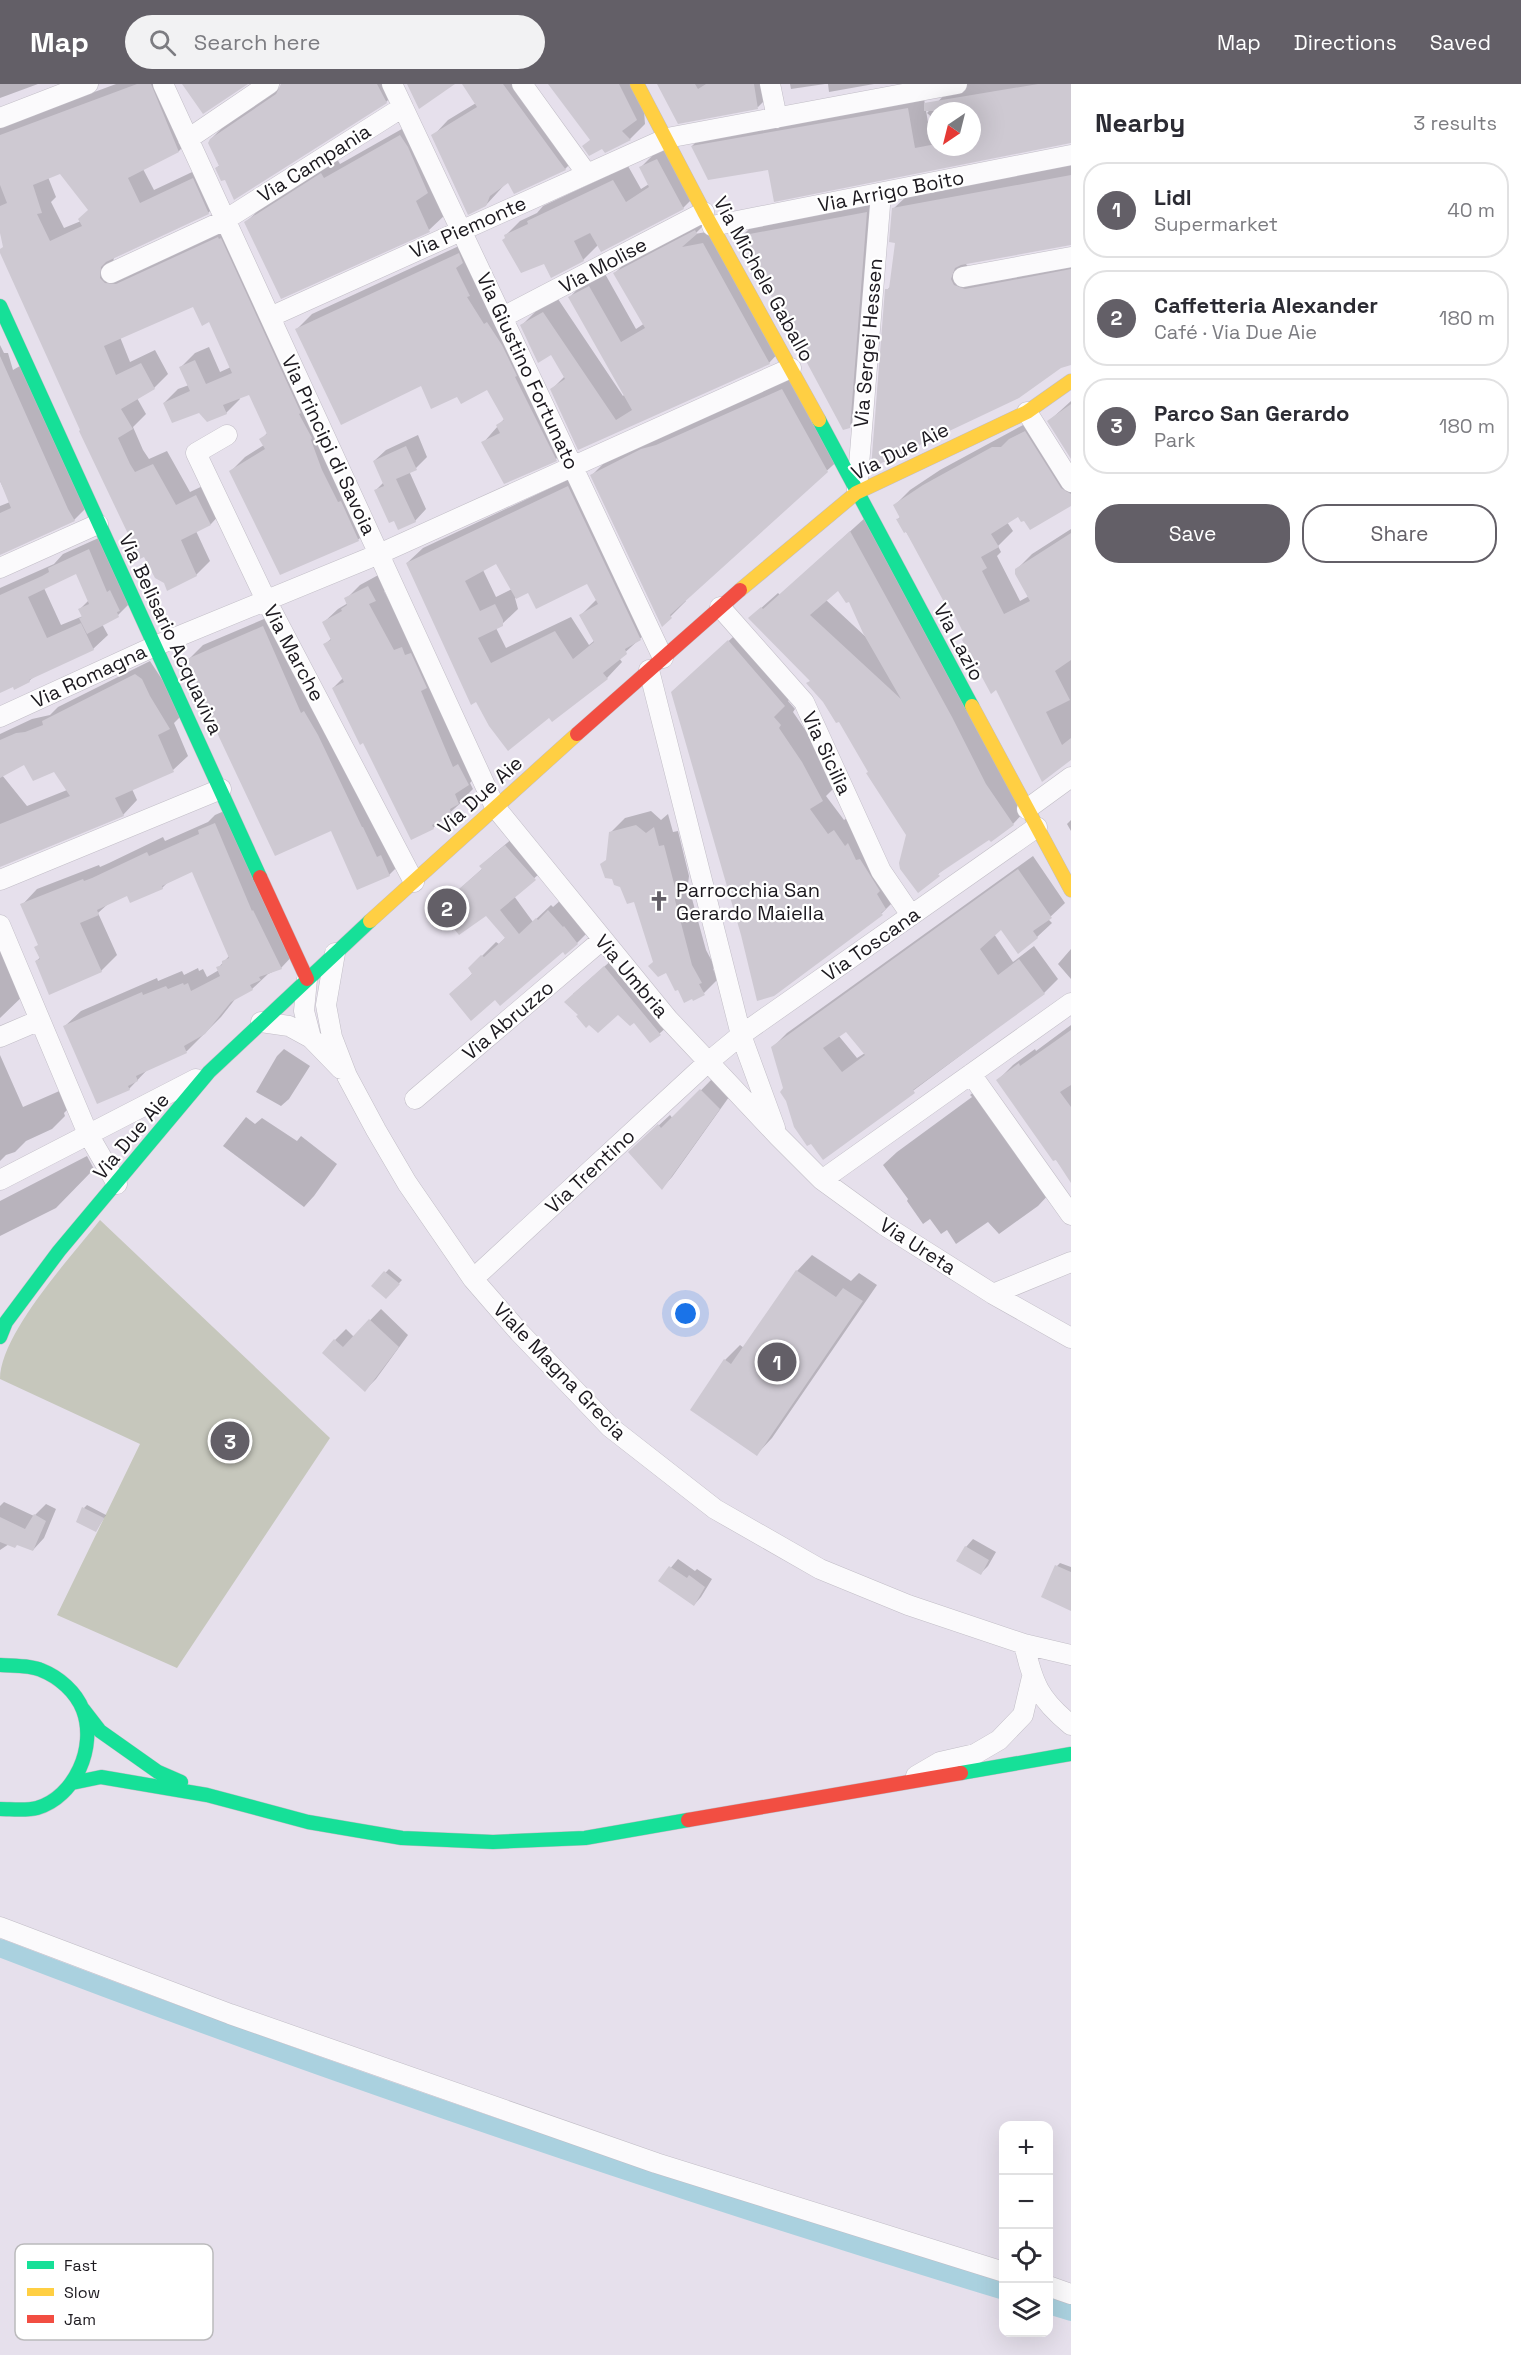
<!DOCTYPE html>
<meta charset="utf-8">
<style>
body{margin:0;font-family:"Space Grotesk",sans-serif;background:#f2f2f3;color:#2b2b33}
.controls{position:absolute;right:18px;bottom:18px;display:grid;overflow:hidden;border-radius:12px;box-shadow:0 6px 24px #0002}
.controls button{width:54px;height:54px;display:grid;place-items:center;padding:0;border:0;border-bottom:2px solid #e1e1e2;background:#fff;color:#2b2b33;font:30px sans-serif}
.compass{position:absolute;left:927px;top:18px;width:54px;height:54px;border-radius:50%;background:#fff;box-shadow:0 6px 24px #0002;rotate:215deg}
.you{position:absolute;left:686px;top:1230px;width:21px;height:21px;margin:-15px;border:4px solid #fff;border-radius:50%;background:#1a73e8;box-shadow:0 0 0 9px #1a73e833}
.badge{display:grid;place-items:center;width:39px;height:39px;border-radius:50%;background:#635f67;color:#fff;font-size:20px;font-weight:700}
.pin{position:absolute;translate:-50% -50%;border:3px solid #fff;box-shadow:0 2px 6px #0006}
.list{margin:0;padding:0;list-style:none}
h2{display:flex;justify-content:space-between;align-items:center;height:78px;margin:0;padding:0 24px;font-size:26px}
h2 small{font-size:20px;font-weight:400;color:#7c7c81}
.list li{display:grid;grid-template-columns:39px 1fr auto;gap:18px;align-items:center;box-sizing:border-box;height:96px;margin:0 12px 12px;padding:0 12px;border:2px solid #e1e1e2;border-radius:24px}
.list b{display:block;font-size:22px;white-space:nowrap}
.list p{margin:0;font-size:20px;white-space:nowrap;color:#7c7c81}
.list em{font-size:20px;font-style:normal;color:#7c7c81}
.actions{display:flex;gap:12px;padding:18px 24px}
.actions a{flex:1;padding:14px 0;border:2px solid #635f67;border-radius:24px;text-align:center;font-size:21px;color:#635f67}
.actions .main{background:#635f67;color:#fff}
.icon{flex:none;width:33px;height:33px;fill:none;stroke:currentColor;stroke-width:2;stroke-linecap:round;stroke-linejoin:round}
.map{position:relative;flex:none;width:1071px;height:2271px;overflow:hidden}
header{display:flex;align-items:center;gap:36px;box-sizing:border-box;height:84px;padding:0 30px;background:#635f67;color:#fff}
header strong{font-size:28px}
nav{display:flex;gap:33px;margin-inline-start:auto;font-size:21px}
.search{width:420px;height:54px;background:#f2f2f3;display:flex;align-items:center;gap:15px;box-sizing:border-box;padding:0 21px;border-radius:33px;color:#7c7c81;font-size:22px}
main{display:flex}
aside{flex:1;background:#fff}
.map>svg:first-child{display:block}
.green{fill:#c6c7bc}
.shadow{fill:#0003;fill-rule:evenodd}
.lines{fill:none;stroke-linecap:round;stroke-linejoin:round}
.canal{stroke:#aad1df;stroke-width:18}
.building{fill:#cec9d2;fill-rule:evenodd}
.street-casing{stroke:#c1bdc6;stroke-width:21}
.fast-casing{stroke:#c1bdc6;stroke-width:15}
.slow-casing{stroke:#c1bdc6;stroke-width:15}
.jam-casing{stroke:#c1bdc6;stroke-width:15}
.street{stroke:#fbfafc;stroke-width:20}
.fast{stroke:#16e098;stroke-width:14}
.slow{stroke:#ffcf43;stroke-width:14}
.jam{stroke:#f24e42;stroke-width:14}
.labels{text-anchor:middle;stroke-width:4.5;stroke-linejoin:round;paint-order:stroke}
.street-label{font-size:20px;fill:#1c191f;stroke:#fff}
.poi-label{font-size:20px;fill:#1c191f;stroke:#fff;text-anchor:start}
.key{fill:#fff;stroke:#bbbabc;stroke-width:1.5}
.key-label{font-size:16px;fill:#1c191f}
</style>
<header>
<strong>Map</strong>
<div class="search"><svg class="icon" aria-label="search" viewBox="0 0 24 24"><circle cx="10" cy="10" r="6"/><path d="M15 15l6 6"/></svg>Search here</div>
<nav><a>Map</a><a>Directions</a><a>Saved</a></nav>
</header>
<main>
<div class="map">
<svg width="1071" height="2271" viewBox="0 0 1071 2271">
<rect width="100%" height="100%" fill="#e6e0ec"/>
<!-- green -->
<path class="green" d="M100,1136L330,1354L177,1584L57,1531L140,1360L0,1295C0,1250 71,1173 100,1136Z"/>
<!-- shadow -->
<path class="shadow" d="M0,0H38L0,14Z
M116,0H170L192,53L179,67L143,85L154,106L207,81L222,115L208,129L114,173L113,179L232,140L372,441L359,455L280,489L231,387L245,373L264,361L261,356L268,348L250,309L239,313L240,315L226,329L199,327L164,319L178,305L189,301L181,283L195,269L209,263L220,288L231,283L210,236L193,221L120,253L130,278L155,266L168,290L154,304L137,314L146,330L133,343L143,366L149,375L167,367L190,408L211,398L224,426L211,440L196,447L210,477L196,491L168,505L5,162L0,142V43ZM61,88L89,126L81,137L64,144L51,118L56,113L48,93Z
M281,0H400L401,3L386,18L226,94L216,84L220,81L211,55L227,39L281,3Z
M464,0H529L580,70L565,85L508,97L486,121L433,52L448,36L476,19Z
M550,0H642L645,40L630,55H591Z
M658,0H771L773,8L758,23Z
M790,0H825L791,5Z
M828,0H874L829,8Z
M967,0H1071V58L769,84L692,62L707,47L923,9L930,50L936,49V63H972V27H936V37L927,29L952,3Z
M416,37L445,131L429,146L246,138L262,123L337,75L340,80Z
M672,61L698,109L683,124L598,161L583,176L545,178L507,153L506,151L520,137L537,129L543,122L628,82L641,105L649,100L641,83L655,69Z
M1071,80V160L965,179L974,189L1071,174V280L887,206L891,202L897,158L893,125L909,110Z
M882,114L864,327L849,342L741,153L756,138Z
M711,134L695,150L717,146L783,264L769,279L579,364L552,305L565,292L551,269L522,241L536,227L558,215L623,312L625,310L570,213L584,198L604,188L636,245L645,239L615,189L629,175Z
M474,155L571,360L556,375L483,359L505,334L487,304L457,311L422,300L297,245L312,230Z
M0,261L4,269H8L13,286L25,279L89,421L74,436L0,469V422L10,418L0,397Z
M798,290L843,372L685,516L686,517L662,541L592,391L607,376Z
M1071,317V373L1049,337Z
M1025,340L1071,382V421L1018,431L1007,438L1013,447L998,462L1001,468L997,472L1020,517L1029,512L1017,485L1032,470L1071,445V674L997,604L967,552L948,514L898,435L901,432L895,421L910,406L940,386Z
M418,351L427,373L416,384L409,387L426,425L415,437L376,406L384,398L374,377L386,366Z
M584,388L656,540L619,574L622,578L607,594L552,636L549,632L508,664L407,479L423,464ZM496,478L512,505L496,513L483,486ZM588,498L597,515L581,531L595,556L589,561L571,533L506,564L496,544L502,540L518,525L515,514L529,507Z
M866,433L1028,724L1013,740L950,780L918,807L908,750L839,636L811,597L750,534L778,509L780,511ZM838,504L849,516L867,554L826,516Z
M103,452L132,517L118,531L102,540L108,551L93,565L35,592L29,597L0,607V504L54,480L63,470ZM77,488L89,516L80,525L83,532L61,541L44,504Z
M382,489L389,501L384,507L482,686L470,699L473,705L465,713V715L433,744L363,657L333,604L343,594L325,560L332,554L323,539L338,525L348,519L346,515L360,501Z
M278,529L404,776L389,791L332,745L188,576L203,561Z
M744,543L798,606L788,617L795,625L793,628L817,663L837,701L826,712L844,736L850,732L897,814L882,829L773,910L688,594Z
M150,577L184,629L174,639L188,672L173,686L132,705L137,716L123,731L0,777V650L32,635L50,631L58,623ZM25,679L55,686L67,706L27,722L2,691Z
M231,724L296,868L281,884L268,890L252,905L236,914L221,933L187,967L148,985L129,1005L65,942L81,927L157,894L158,897L182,887L184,891L198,884L199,887L203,885L207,893L219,886L218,884L230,871L193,786L169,797L162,804L128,810L109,819L98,829L117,871L101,887L36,877L41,873L39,860L22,821L37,805L99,781L100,783L109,779L163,753L165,757L208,738L215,731Z
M651,727L661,736L668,730L673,748L678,747L689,792L688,800L706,866L715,883L713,885L718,895L704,909L654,878L635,816L608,774L610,749L625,734Z
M1071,736V747L1067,740Z
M520,748L548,782L514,812L533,838L551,821L553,823L563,814L591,845L577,859L563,866L451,910L473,889L470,884L496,858L499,860L506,853L486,830L453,811L483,784L481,782L495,769Z
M1033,772L1065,819L1048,835L1052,839L1037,853L1001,843L994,850L1013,878L1034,862L1058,895L1044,909L823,1074L785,1005L772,964L787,949ZM847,946L865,969L857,974L838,951Z
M0,848L26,909L0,934Z
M1071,865V895L1058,880Z
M613,875L668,942L651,957L634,937L618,929L580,930L573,910Z
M1071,941V1096L998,996L1013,981L1035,965L1036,967Z
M284,965L310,982L289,1015L281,1022L256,1008L277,972Z
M0,971L23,1023L73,1001L71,1022L64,1029L65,1032L52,1045L26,1057L15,1068L6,1071L0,1077Z
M712,995L729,1013L672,1093L662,1104L641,1058L670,1031L673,1035Z
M979,1004L1051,1108L1038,1122L999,1150L988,1138L956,1160L947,1146L941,1150L930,1135L923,1140L907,1117L908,1115L883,1081L897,1068L972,1013L970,1011Z
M246,1033L255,1040L262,1034L297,1057L301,1052L337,1080L314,1112L304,1123L223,1062Z
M87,1072L94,1085L56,1124L0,1152V1117Z
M812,1171L851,1197L859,1189L877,1201L772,1354L757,1370L725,1276L740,1261L744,1264L797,1187Z
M389,1185L402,1196L386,1213L373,1202Z
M381,1225L408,1251L376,1295L365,1306L335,1256L346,1245L354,1253Z
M4,1418L34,1432L46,1420L56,1425L44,1454L33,1466L17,1460H9L0,1466V1422Z
M87,1421L106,1431L96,1446L84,1424Z
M973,1455L996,1468L988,1482L981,1489L966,1463Z
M678,1475L695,1487L697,1485L712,1495L701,1513L694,1521L660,1497Z
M1060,1479L1071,1483V1525L1057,1482Z"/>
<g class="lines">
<!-- canal -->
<path class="canal" d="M0,1864C330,1991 666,2104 1004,2207
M1048,2221L1071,2228"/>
</g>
<!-- building -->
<path class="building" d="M137,0H151L179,68L128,94L140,119L193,94L209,130L106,178L101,183L100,194L105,199L116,200L218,153L219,155L221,154L301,329L299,330L312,354L311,356L322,386L338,418L341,417L359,457L280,491L229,387L265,365L259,355L267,350L249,311L223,321L227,330L207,338L199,329L172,339L163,319L190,307L179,283L195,276L206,300L232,289L209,238L202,242L193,223L104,262L116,291L141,279L155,305L121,325L133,345L118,354L130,380L135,388L153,380L176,421L196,411L211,441L181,456L197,492L167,507L164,499L155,494L144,473L140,475L79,347L80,346L0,169V165L3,163L0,149V122L7,119L0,101V51ZM60,90L88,126L78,135L82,142L50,157L37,130L42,129L33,101Z
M182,0H248L203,30Z
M281,0H377L387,19L234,116L225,96L221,97L215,84L219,82L208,59L210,55L276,10Z
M407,0H455L419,25Z
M462,0H503L566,86L514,110L508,99L490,112L486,122L468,131L431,51L477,23Z
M548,0H619L637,36L622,47L631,56L605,69L602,65L589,72L582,62L590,56Z
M657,0H695L698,5L706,0H754L758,25L678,40Z
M1038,0H1071V59L774,118L768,86L708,96L691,62L908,24L915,64L936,60V63H972V27H924V19Z
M400,51L408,63L428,109L416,117L430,148L281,215L244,138L321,89L324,94Z
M657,75L684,125L601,168L590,149L574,157L584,177L551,194L544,180L521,189L502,156L505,154L504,151L528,140L527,137L613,96L626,118L649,103L639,83Z
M1071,91V161L961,181L955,184L951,195L954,201L965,205L1071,185V281L1061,284L1019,314L871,384L885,205H889L895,159L889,158L892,124Z
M867,128L850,344L843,346L739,152Z
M695,146L697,150L682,163L703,159L770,280L578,366L550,305L565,295L551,271L538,279L520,241L543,228L616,336L632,326L568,213L589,202L621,258L645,244L613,189Z
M459,169L463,179L456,184L470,212L467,213L484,240L487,238L502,261L517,292L515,293L557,377L504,400L481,358L500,349L496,341L504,336L487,306L461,320L457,313L431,325L421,302L341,341L295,245Z
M0,272L68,425L75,437L0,471V429L11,424L0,397Z
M782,305L828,388L670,531L672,534L662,543L590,391L641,365L656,361Z
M1071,320V375L1047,337Z
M1025,347L1061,404L1071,410V422L1030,446L1024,437L1021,438L1018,433L991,450L999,463L981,473L987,484L982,487L1004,530L1030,517L1015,490V485L1071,449V576L1055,587L1070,616L1046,628L1062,661L1071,654V676L1042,698L996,606L991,610L962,556L965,552L947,516L944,518L906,448L904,449L896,435L900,434L893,421L923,401L992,363H1001L1009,355Z
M406,362L417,386L396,395L416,438L398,446L394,437L389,439L374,406L384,402L373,377Z
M568,402L641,556L625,565L627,570L603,589L608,595L552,638L549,634L508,667L489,642L476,618L471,621L406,479ZM496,480L516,515L528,509L536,525L587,500L598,520L579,531L594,558L573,575L555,547L491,579L478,554L503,542V536L495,520L480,527L465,497Z
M850,447L952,633L986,700L1014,741L991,758L989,756L938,790L940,792L918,809L900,785L899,779L906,751L866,689L868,688L839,638L836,639L823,618L806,599L810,597L748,534L761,523L763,525ZM838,507L846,519L849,518L863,549L901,615L810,531Z
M89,465L107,508L110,506L120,527L117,528L119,533L87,550L79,534L82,533L78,525L89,520L76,490L28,513L47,554L81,539L94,566L29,596L30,598L14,606L13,603L0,609V511L42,492L49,488L48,484Z
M368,502L376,517L369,520L394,566L402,563L405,571L411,569L427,604L421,607L453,683L458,680L469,701L455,710L459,720L450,725L452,731L432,741L434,745L411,756L363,659L360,661L332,604L344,598L323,560L331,556L322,538L342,527L341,525L347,521L344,514Z
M263,542L301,629L304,627L318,651L362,743H363L377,773L381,771L390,792L357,806L331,747L275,772L219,653L187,575Z
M728,556L785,622L774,633L781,641L779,644L802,678L823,717L810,725L828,750L834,746L845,762L848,759L856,776L860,775L880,807L877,810L886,825L881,829L883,831L774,912L757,917L741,851L671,608Z
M135,590L142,595L150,612L170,645L158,651L174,688L115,714L124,732L0,783V740L70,712L54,688L33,697L24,681L0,694V656L16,649L25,648L43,641L42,637Z
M215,739L252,827L253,826L282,885L259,893L261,896L250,901L253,906L231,918L205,950L184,962L187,969L136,992L138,997L128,1002L130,1006L97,1020L63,942L142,908L143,911L166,902L168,905L183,899L184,901L188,899L191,907L220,892L216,883L222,881V877L229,874L192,788L162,802L163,805L130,819L127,812L97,826L99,831L80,839L102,888L49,911L35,877L40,875L34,863L38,861L20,820L83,795L84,797L92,794L147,768L149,772L199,750L198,746Z
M636,741L646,749L654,743L659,762L664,761L676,807L675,816L692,881L702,899L699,900L705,911L693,917L692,915L684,919L678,906L675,907L666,889L658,893L648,882L653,878L634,818L627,820L620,803L614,801L612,795L605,794L600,780L606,776L609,748Z
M505,761L536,796L500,826L519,850L536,834L538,836L548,826L563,843L564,842L578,860L565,871L563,868L500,922L495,916L471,937L449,910L472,890L468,884L481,871L484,873L505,854L486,832L459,851L437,824L482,785L479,782Z
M1018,785L1052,834L1033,847L1038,854L1018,870L1001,846L980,865L998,891L1019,875L1045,910L913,1006L915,1009L823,1076L811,1060L807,1062L794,1043L786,1017L780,1008L783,1004L771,963ZM846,948L865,971L842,988L823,964Z
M604,882L661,951L650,959L634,939L630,942L618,931L598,949L589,941L586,944L576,932L578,931L564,918Z
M1071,946V1001L1060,1008L1071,1023V1099L1056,1076L1053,1077L996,996L1019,979L1020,982Z
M700,1005L720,1025L662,1106L628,1068L658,1040L661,1044Z
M796,1186L836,1213L843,1204L863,1217L757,1372L690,1326L724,1275L731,1280Z
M384,1187L400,1200L386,1215L371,1202Z
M369,1235L399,1263L365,1308L322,1269L334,1255L343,1263Z
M82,1423L104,1434L96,1448L76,1438Z
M34,1430L46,1437L33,1467L17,1461L15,1464L0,1458V1433L25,1445Z
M965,1462L989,1476L981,1491L956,1477Z
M1055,1481L1071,1488V1527L1041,1513Z
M669,1482L687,1494L689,1491L705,1503L694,1522L658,1497Z"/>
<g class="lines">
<!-- street casing -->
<g class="street-casing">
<path id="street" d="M163,0L495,723L668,935L778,1052L822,1096L884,1141L993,1210L1071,1254
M392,0L663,574
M522,0L587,90
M770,0L777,34
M0,34L88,0
M188,55L269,0
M712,142L1071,71
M111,189L225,136L403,23
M963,193L1071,173
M270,233L667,54L957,0
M503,233L704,128
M1027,328L1071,398
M227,351L196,369L266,516L414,798
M857,406L881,109
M0,484L98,440
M720,523L804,618L881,787L911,831
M649,586L741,951L775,1044
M0,633L155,562L379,470L791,284
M1027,725L1071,693
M0,796L221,705
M0,841L88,1050L117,1100
M335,869L326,921L332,953L347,992L376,1046L407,1099L473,1195L519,1248L610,1343L715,1425L820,1485L908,1521L1024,1560L1071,1571
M307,895L304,927L311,954
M261,938L289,942L311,954L341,985
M0,953L40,936
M971,990L1071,1131
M415,1015L602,856
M0,1096L196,995
M822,1096L1071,919
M473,1195L707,979L741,951L1037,743
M993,1210L1071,1178
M1024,1560C1033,1600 1039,1615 1071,1641
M916,1692L940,1678L975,1670L999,1656L1023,1631L1032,1593
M0,1843L230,1930L656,2079L1004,2188
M1048,2202L1071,2210"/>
</g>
<!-- fast casing -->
<g class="fast-casing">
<path id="fast" d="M0,222L260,793
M819,336L972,622
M0,1253L6,1238L59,1167L209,988L370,837
M0,1581C12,1582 30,1581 41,1586C59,1593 76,1608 83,1626C97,1663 75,1713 37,1724C26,1727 11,1725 0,1725
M83,1625L100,1647L158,1688L181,1698
M961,1689L1071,1670
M72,1699L101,1693L207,1711L308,1738L402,1754L493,1758L585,1754L688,1736"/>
</g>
<!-- slow casing -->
<g class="slow-casing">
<path id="slow" d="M637,0L704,128L819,336
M740,506L856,409L1027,328L1071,297
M972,622L1071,806
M370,837L577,650"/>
</g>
<!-- jam casing -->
<g class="jam-casing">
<path id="jam" d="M577,650L740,506
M260,793L307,895
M688,1736L961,1689"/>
</g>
<!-- street -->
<use href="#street" class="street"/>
<!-- fast -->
<use href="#fast" class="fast"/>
<!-- slow -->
<use href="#slow" class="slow"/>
<!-- jam -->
<use href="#jam" class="jam"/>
</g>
<!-- icons -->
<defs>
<g id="church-bare" transform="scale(1.62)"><path d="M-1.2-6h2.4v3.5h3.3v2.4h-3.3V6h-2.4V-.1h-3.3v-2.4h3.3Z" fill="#635f67" stroke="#fff" stroke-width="2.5" paint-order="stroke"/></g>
</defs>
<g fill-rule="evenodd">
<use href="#church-bare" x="659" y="817"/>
</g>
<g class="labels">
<!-- street labels -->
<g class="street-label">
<text transform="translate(314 79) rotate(-32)" y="7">Via Campania</text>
<text transform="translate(891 107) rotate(-11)" y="7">Via Arrigo Boito</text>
<text transform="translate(468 143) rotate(-24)" y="7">Via Piemonte</text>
<text transform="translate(603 181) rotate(-28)" y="7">Via Molise</text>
<text transform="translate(764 195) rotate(61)" y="7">Via Michele Gaballo</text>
<text transform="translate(868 259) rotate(-85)" y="7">Via Sergej Hessen</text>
<text transform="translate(528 287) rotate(65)" y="7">Via Giustino Fortunato</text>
<text transform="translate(329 361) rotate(65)" y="7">Via Principi di Savoia</text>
<text transform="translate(900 367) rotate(-26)" y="7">Via Due Aie</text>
<text transform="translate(171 550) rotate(65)" y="7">Via Belisario Acquaviva</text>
<text transform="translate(959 558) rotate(62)" y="7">Via Lazio</text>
<text transform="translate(294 569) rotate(62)" y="7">Via Marche</text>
<text transform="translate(89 592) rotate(-25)" y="7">Via Romagna</text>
<text transform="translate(827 669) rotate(65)" y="7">Via Sicilia</text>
<text transform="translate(480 711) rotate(-42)" y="7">Via Due Aie</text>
<text transform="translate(871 860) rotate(-35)" y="7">Via Toscana</text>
<text transform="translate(632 892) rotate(50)" y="7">Via Umbria</text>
<text transform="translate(508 936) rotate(-40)" y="7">Via Abruzzo</text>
<text transform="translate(131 1052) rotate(-50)" y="7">Via Due Aie</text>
<text transform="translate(590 1087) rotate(-43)" y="7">Via Trentino</text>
<text transform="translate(918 1162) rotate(33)" y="7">Via Ureta</text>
<text transform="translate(560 1287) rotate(46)" y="7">Viale Magna Grecia</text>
</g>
<!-- poi labels -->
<g class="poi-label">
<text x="676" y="813">Parrocchia San<tspan x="676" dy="23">Gerardo Maiella</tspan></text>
</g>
</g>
<!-- legend -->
<rect x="15" y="2160" width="198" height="96" rx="9" class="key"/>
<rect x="27" y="2177" width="27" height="8" fill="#16e098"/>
<rect x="27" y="2204" width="27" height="8" fill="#ffcf43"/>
<rect x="27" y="2231" width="27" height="8" fill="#f24e42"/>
<g class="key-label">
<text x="64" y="2187">Fast</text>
<text x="64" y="2214">Slow</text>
<text x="64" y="2241">Jam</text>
</g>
</svg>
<div class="controls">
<button>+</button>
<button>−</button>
<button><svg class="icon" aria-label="locate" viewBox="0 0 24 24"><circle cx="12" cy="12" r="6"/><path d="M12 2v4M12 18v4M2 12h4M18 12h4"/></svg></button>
<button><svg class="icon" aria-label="layers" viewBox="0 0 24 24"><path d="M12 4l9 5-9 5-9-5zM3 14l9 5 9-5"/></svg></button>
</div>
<svg class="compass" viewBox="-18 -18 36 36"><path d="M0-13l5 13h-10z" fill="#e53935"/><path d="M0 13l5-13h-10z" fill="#7c7c81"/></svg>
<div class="you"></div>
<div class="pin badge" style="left:777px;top:1278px">1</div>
<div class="pin badge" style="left:447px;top:824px">2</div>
<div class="pin badge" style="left:230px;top:1357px">3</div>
</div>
<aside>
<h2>Nearby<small>3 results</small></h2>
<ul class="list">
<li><span class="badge">1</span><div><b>Lidl</b><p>Supermarket</p></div><em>40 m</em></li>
<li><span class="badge">2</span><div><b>Caffetteria Alexander</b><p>Café · Via Due Aie</p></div><em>180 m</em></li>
<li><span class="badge">3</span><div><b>Parco San Gerardo</b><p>Park</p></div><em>180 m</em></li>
</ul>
<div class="actions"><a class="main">Save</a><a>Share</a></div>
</aside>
</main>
